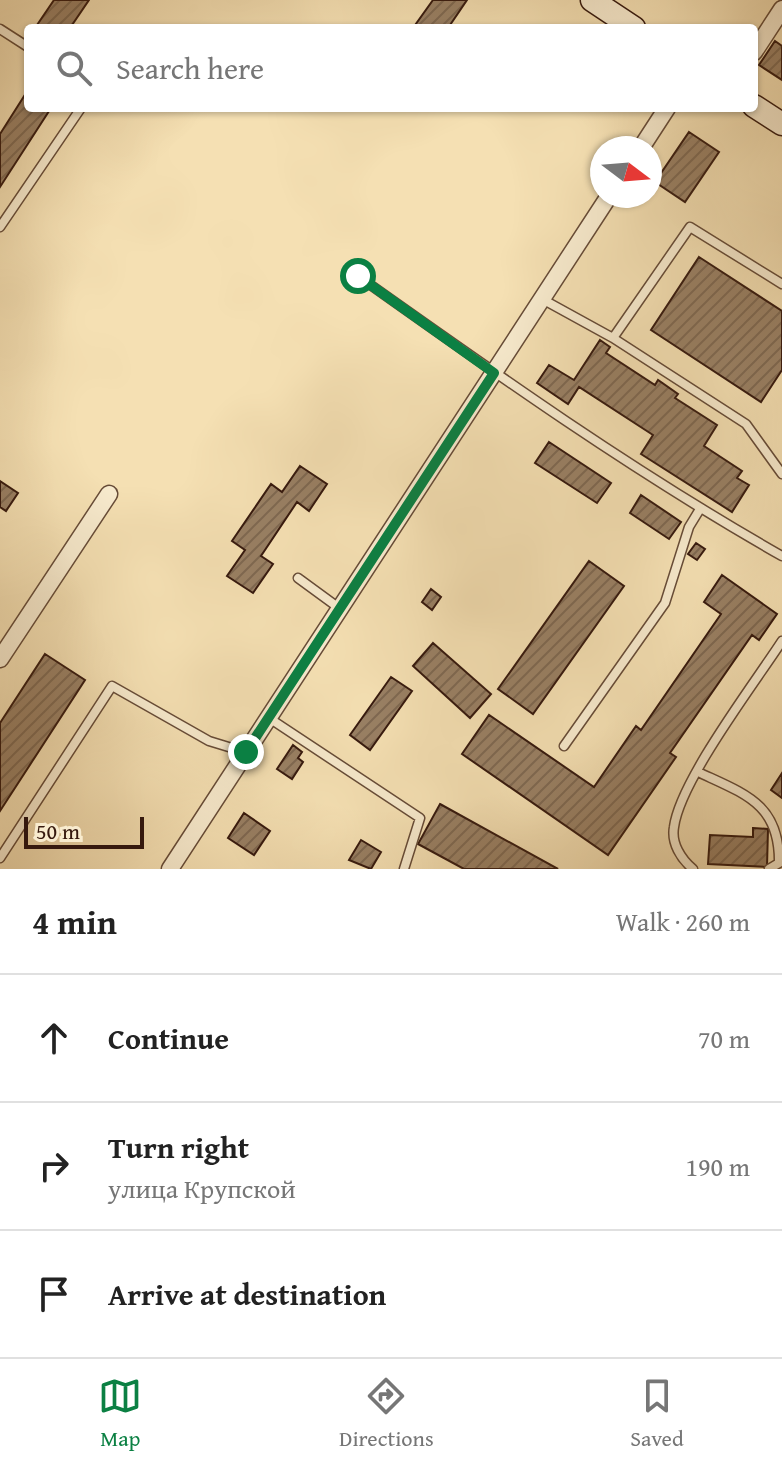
<!DOCTYPE html>
<meta charset="utf-8">
<style>
body{margin:0;font-family:"Gentium Book Plus",serif;background:#f6f6f6;color:#222}
.compass{position:absolute;left:590px;top:136px;width:72px;height:72px;border-radius:50%;background:#fff;box-shadow:0 2px 6px #0004;rotate:106deg}
.scale{position:absolute;left:24px;bottom:20px;width:120px;box-sizing:border-box;padding-left:8px;border:4px solid #36190e;border-top:0;font-size:22px;line-height:28px;white-space:nowrap;color:#36190e;-webkit-text-stroke:6px #f8ebce;paint-order:stroke}
.stop{position:absolute;width:24px;height:24px;margin:-18px;border:6px solid #0b8043;border-radius:50%;background:#fff}
.stop.end{background:#0b8043;border-color:#fff;box-shadow:0 2px 8px #0008}
.list{margin:0;padding:0;list-style:none}
h2{display:flex;justify-content:space-between;align-items:center;height:104px;margin:0;padding:0 32px;font-size:34px}
h2 small{font-size:26px;font-weight:400;color:#767676}
.list li{display:grid;grid-template-columns:52px 1fr auto;gap:24px;align-items:center;box-sizing:border-box;height:128px;padding:0 32px;border-top:2px solid #e0e0e0}
.list b{display:block;font-size:30px;white-space:nowrap}
.list p{margin:0;font-size:26px;white-space:nowrap;color:#767676}
.list em{font-size:26px;font-style:normal;color:#767676}
.icon{flex:none;width:44px;height:44px;fill:none;stroke:currentColor;stroke-width:2;stroke-linecap:round;stroke-linejoin:round}
.map{position:relative;flex:none;width:782px;height:869px;overflow:hidden}
.search{position:absolute;background:#fff;box-shadow:0 2px 6px #0004;left:24px;right:24px;top:24px;height:88px;display:flex;align-items:center;gap:20px;box-sizing:border-box;padding:0 28px;border-radius:8px;color:#767676;font-size:30px}
.sheet{height:488px;background:#fff}
nav{display:flex;justify-content:space-around;align-items:center;box-sizing:border-box;height:112px;border-top:2px solid #e0e0e0;background:#fff;font-size:22px;color:#767676}
nav a{display:grid;justify-items:center;gap:4px}
nav .on{color:#0b8043}
.map>svg:first-child{display:block}
.building{fill:url(#building-hatch);stroke:#36190e;stroke-width:2}
.lines{fill:none;stroke-linecap:round;stroke-linejoin:round}
.lane-casing{stroke:#664b37;stroke-width:11}
.street-casing{stroke:#664b37;stroke-width:19}
.secondary-casing{stroke:#36190e;stroke-width:25}
.lane{stroke:#f8ebce;stroke-width:8}
.street{stroke:#f8ebce;stroke-width:16}
.secondary{stroke:#f8ebce;stroke-width:22}
.route{stroke:#0b8043;stroke-width:10}
</style>
<div class="map">
<svg width="782" height="869" viewBox="0 0 782 869">
<defs>
<pattern id="building-hatch" width="6" height="6" patternUnits="userSpaceOnUse" patternTransform="scale(2)"><rect width="6" height="6" fill="#998064"/><path d="M-1 1l2-2M0 6l6-6M5 7l2-2" fill="none" stroke="#7e6851"/></pattern>
</defs>
<rect width="100%" height="100%" fill="#f5e0b3"/>
<filter id="stains"><feTurbulence type="fractalNoise" baseFrequency=".0025" numOctaves="4"/><feColorMatrix values="0 0 0 0 .2 0 0 0 0 .09 0 0 0 0 .02 0 0 0 .5 -.17"/></filter>
<radialGradient id="worn" r=".72"><stop offset=".6" stop-color="#630" stop-opacity="0"/><stop offset="1" stop-color="#630" stop-opacity=".3"/></radialGradient>
<!-- building -->
<path class="building" d="M54,0H89L70,28H35Z
M433,0H467L448,28H413Z
M775,41L782,46V80L759,65Z
M28,90V108H51L0,187V134Z
M689,132L719,152L685,202L655,182Z
M699,257L782,311V370L761,402L651,330Z
M600,340L610,347L606,353L655,385L658,380L678,394L675,398L717,425L704,446L742,471L737,478L749,485L732,512L641,454L653,435L579,387L568,404L537,383L549,365L574,380Z
M549,442L611,483L597,503L535,463Z
M300,466L327,484L309,511L297,502L261,556L273,564L253,593L227,576L245,550L232,541L271,484L282,492Z
M0,481L18,493L6,511L0,507Z
M641,495L681,522L669,539L630,513Z
M696,543L705,549L697,560L688,554Z
M589,561L624,586L533,714L498,689Z
M722,575L777,614L759,640L752,635L670,753L676,757L608,855L462,754L489,715L594,787L636,726L641,730L721,614L704,602Z
M431,589L441,597L432,610L422,602Z
M433,643L491,694L470,718L413,666Z
M45,654L85,680L0,811V723Z
M391,677L412,691L370,750L350,735Z
M293,745L302,752L298,758L303,762L292,779L277,769Z
M782,773V798L771,790Z
M440,804L558,869H464L418,844Z
M244,813L270,831L254,855L228,838Z
M753,828L768,829L767,867L708,864L710,835L753,837Z
M361,840L381,852L371,869L349,860Z"/>
<g class="lines">
<!-- lane casing -->
<g class="lane-casing">
<path id="lane" d="M0,29L28,47
M0,227L81,108
M358,276C496,374 634,472 782,556
M542,299L613,338L746,424L782,474
M613,338L690,227L782,284
M298,578L339,608
M269,718L420,818L404,869
M564,746L665,603L689,527L700,509
M698,772C745,794 780,804 779,863L769,869
M0,858L112,686L209,741L245,752
M693,869C681,859 671,843 674,827C680,781 754,684 782,641"/>
</g>
<!-- street casing -->
<g class="street-casing">
<path id="street" d="M754,52L782,9
M641,148L667,108
M0,659L109,494
M170,869L609,196"/>
</g>
<!-- secondary casing -->
<g class="secondary-casing">
<path id="secondary" d="M592,0L634,28
M754,106L782,124"/>
</g>
<!-- lane -->
<use href="#lane" class="lane"/>
<!-- street -->
<use href="#street" class="street"/>
<!-- secondary -->
<use href="#secondary" class="secondary"/>
</g>
<g class="lines">
<!-- route -->
<path class="route" d="M246,752L494,373L358,276"/>
</g>
<rect width="100%" height="100%" filter="url(#stains)"/>
<rect width="100%" height="100%" fill="url(#worn)"/>
</svg>
<svg class="compass" viewBox="-18 -18 36 36"><path d="M0-13l5 13h-10z" fill="#e53935"/><path d="M0 13l5-13h-10z" fill="#767676"/></svg>
<div class="scale">50 m</div>
<div class="stop" style="left:358px;top:276px"></div>
<div class="stop end" style="left:246px;top:752px"></div>
<div class="search"><svg class="icon" aria-label="search" viewBox="0 0 24 24"><circle cx="10" cy="10" r="6"/><path d="M15 15l6 6"/></svg>Search here</div>
</div>
<section class="sheet">
<h2>4 min<small>Walk · 260 m</small></h2>
<ul class="list">
<li><svg class="icon" aria-label="ahead" viewBox="0 0 24 24"><path d="M12 20V5M6 11l6-6 6 6"/></svg><div><b>Continue</b></div><em>70 m</em></li>
<li><svg class="icon" aria-label="right" viewBox="0 0 24 24"><path d="M7 20v-9h11M14 6l5 5-5 5"/></svg><div><b>Turn right</b><p>улица Крупской</p></div><em>190 m</em></li>
<li><svg class="icon" aria-label="arrive" viewBox="0 0 24 24"><path d="M6 21V4h12l-3 4 3 4H6"/></svg><div><b>Arrive at destination</b></div></li>
</ul>
</section>
<nav>
<a class="on"><svg class="icon" aria-label="map" viewBox="0 0 24 24"><path d="M3 6l6-2 6 2 6-2v14l-6 2-6-2-6 2zM9 4v14M15 6v14"/></svg>Map</a>
<a><svg class="icon" aria-label="directions" viewBox="0 0 24 24"><path d="M12 3l9 9-9 9-9-9zM9 14v-3h6M13 9l2 2-2 2"/></svg>Directions</a>
<a><svg class="icon" aria-label="saved" viewBox="0 0 24 24"><path d="M7 4h10v16l-5-4-5 4z"/></svg>Saved</a>
</nav>
